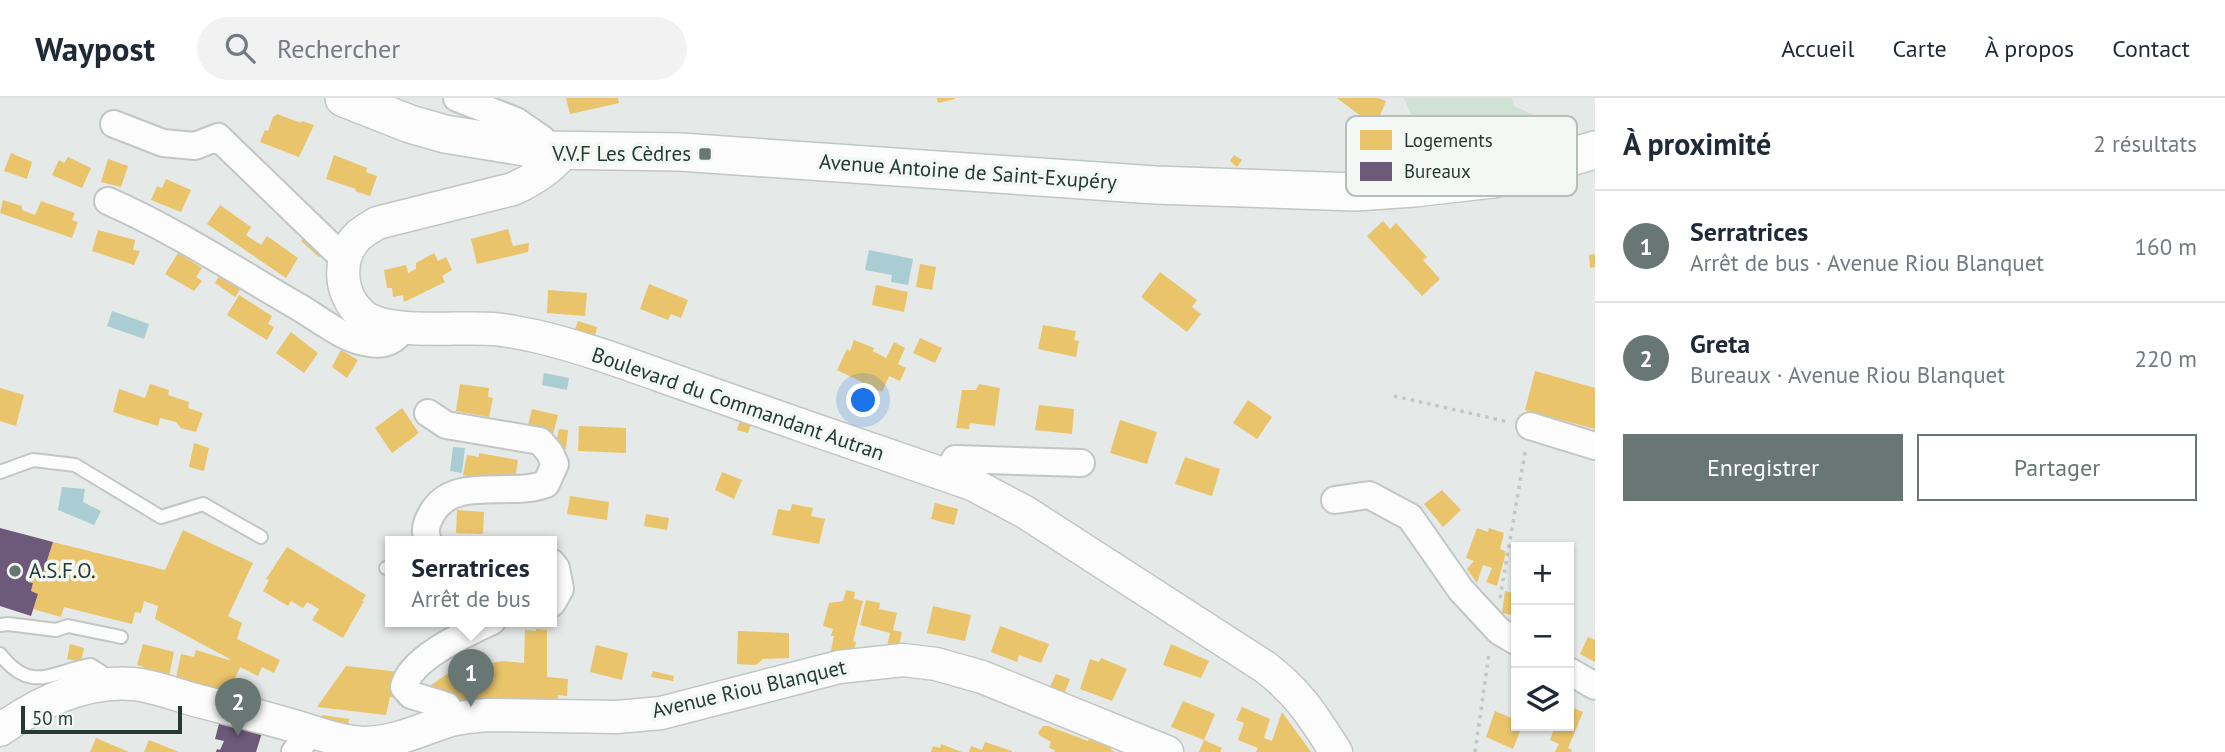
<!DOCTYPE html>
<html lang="fr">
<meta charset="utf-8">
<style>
body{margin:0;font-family:"PT Sans",sans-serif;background:#f2f2f3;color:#1f2937}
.controls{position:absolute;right:21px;bottom:21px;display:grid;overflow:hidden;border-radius:0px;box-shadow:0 2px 5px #0004}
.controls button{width:63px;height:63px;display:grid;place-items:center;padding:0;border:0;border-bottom:2px solid #e0e1e3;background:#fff;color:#1f2937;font:35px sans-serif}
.scale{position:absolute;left:21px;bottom:18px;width:161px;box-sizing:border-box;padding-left:7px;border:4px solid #243a35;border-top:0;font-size:19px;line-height:24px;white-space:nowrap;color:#243a35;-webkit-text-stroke:5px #f3f8f5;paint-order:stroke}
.you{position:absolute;left:864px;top:303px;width:24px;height:24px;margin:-18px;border:5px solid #fff;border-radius:50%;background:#1a73e8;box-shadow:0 0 0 10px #1a73e833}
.badge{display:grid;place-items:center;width:46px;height:46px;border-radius:50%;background:#687773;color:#fff;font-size:23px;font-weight:700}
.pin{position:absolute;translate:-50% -58px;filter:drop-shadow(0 2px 4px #0008)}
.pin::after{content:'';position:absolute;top:37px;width:24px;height:21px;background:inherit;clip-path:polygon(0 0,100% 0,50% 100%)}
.popup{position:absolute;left:385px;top:438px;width:172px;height:91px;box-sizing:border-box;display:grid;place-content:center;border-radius:0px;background:#fff;filter:drop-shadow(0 2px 5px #0005);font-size:23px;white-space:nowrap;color:#747a83}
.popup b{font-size:26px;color:#1f2937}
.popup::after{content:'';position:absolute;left:50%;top:100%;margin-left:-14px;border:14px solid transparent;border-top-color:#fff}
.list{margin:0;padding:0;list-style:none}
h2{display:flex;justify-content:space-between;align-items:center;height:91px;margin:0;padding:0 28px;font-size:30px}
h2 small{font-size:23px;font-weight:400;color:#747a83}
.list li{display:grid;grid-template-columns:46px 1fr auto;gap:21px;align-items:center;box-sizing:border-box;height:112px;padding:0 28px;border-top:2px solid #e0e1e3}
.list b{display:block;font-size:26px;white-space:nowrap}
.list p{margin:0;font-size:23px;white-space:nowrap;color:#747a83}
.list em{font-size:23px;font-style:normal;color:#747a83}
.actions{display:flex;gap:14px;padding:21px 28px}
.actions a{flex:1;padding:16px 0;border:2px solid #687773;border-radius:0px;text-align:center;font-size:24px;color:#687773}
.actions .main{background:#687773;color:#fff}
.icon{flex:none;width:38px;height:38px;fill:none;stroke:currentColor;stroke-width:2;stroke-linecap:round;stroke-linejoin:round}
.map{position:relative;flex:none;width:1595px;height:654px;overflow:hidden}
header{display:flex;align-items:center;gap:42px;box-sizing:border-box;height:98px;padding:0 35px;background:#fff;border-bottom:2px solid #e0e1e3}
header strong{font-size:33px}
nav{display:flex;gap:38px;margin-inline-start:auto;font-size:24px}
.search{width:490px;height:63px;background:#f2f2f3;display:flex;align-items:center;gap:18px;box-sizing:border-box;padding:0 24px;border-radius:38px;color:#747a83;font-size:26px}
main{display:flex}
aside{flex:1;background:#fff}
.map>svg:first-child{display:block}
.green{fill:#d0e1d5}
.water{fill:#aacdd3}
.homes{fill:#e9c46a}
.offices{fill:#6d597a}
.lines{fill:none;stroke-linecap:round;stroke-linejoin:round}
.service-casing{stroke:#c2c6c4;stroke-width:16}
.minor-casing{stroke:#c2c6c4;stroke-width:30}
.tertiary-casing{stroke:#c2c6c4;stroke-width:35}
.secondary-casing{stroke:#c0c7c4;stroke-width:40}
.path{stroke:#c2c9c5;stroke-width:3.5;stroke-dasharray:3.5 5;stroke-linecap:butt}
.service{stroke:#fbfcfb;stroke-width:12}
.minor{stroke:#fbfcfb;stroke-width:26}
.tertiary{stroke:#fbfcfb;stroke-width:32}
.secondary{stroke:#fbfcfb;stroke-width:37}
.poi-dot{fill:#687773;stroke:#f3f8f5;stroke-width:2.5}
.labels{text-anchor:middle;stroke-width:7;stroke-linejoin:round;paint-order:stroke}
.poi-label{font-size:21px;fill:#243a35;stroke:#f3f8f5;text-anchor:end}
.street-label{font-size:21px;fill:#243a35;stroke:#f3f8f5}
.key{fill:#f3f8f5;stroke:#b5bfbb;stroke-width:2}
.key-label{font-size:19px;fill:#243a35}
</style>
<header>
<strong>Waypost</strong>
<div class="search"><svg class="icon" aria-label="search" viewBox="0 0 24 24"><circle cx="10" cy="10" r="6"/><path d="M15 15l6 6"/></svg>Rechercher</div>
<nav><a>Accueil</a><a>Carte</a><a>À propos</a><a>Contact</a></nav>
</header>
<main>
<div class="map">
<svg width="1595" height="654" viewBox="0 0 1595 654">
<rect width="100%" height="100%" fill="#e5e9e7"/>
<!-- green -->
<path class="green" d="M1404,0H1512L1514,8L1547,23L1538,50L1498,63L1490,44L1448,53L1437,20L1415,26Z"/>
<!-- water -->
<path class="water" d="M869,152L913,161L908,187L891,184L892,177L865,172Z
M112,213L149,226L144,241L107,228Z
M544,275L569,280L567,292L542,287Z
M453,349L465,350L462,375L450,373Z
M62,389L85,391L83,404L101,413L94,427L58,412Z"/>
<!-- homes -->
<path class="homes" d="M566,0H618L619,5L570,16Z
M937,0H955V1L938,5Z
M1337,0H1378L1386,3L1377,25L1358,16Z
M277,16L301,25L302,23L314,27L299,59L260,44L265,32L268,33L273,19Z
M11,55L32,64L27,81L4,73Z
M334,57L367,70L366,74L377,78L370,98L355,93L356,91L326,81Z
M1234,57L1242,62L1237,69L1230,63Z
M68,59L91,70L82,90L52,77L59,62L64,65Z
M108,61L128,68L121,89L101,84Z
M166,81L191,92L181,114L151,102L157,88L162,90Z
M3,102L22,108V112L35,117L41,103L75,115L72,122L78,124L72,140L0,115Z
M220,107L251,129L246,137L261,147L267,138L298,160L286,180L207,126Z
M1383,123L1390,131L1396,125L1427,159L1423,162L1440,181L1422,198L1367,138Z
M508,131L513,148L529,145L528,154L477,166L471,141Z
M98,132L135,142L133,152L140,153L134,167L92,153Z
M309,133L328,149L319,159L301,143Z
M178,155L202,170L196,179L202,183L194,193L165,176Z
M434,155L438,163L446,159L452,172L442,178L445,184L404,204L403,197L393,199L392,190H387L384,172L406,167L408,175L416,171V165Z
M1595,156V169L1590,170L1589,157Z
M920,166L936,169L932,192L916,189Z
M224,170L245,184L235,199L215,185Z
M1160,174L1197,202L1192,209L1201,216L1187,234L1141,199Z
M649,186L688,202L681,220L671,216L668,222L640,211Z
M876,187L908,194L904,214L872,207Z
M548,192L587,195L585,218L547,215Z
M239,197L272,218L268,226L274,229L267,242L227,217Z
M578,223L597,229L594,242L573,236Z
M1043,227L1076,233L1074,242L1079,243L1076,259L1038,251Z
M291,234L318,255L304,275L276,255Z
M920,240L942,250L935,265L913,255Z
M854,242L874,250L873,253L886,260L894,244L905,250L898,266L906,270L900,283L889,278L882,294L837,272L847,251L850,253Z
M341,252L358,262L347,280L332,269Z
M1535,273L1595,290V331L1525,312Z
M150,286L169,292L168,297L189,304L188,310L203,315L196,334L181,330L176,324L160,320L158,328L113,314L119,291L145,300Z
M460,286L489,290L488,299L493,300L489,319L456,313Z
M979,286L1000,290L995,328L970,325L969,331L956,330L962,292H976Z
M0,290L24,297L16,328L0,323Z
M1248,302L1272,319L1257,341L1233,325Z
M1039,307L1074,311L1072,336L1035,332Z
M402,310L419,335L392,355L375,330Z
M532,311L558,317L552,340L526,335Z
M740,322L751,326L748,335L737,332Z
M1120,322L1157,334L1147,366L1110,355Z
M579,328L626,330V355L578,353Z
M559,331L568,332L566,351L555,350Z
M194,345L209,350L204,373L189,369Z
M479,355L518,362L514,386L463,377L467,357L479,359Z
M1185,359L1220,371L1212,398L1175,386Z
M722,374L742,382L734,401L715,392Z
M1442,392L1461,412L1443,429L1424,406Z
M570,398L609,404L607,422L567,416Z
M935,405L958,411L954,427L931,421Z
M792,406L813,410L811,418L825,421L819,446L772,437L778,411L790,413Z
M457,412L484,414L483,436L456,435Z
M646,416L669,420L667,432L644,428Z
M1477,430L1488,434L1489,430L1504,435L1500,451L1505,453V458L1497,488L1486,484L1492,470L1483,467L1477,485L1467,471L1474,463L1466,460Z
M183,432L253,465L228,518L242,525L237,541L280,562L274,575L262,569L258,578L240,569L227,599L142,575L144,569L137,567L143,546L174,554L169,578L176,580L181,556L194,559L196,552L229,562L230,561L155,521L158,508L144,503L141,515L135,514L132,526L64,509L61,519L33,511L38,496L31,493L33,485L28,484L31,471L43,475L53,444L165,472Z
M287,449L366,497L362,503H364L343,540L312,522L319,511L307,504L303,510L291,503L288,508L263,493L269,482L266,481Z
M846,492L855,494L854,501L863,503L853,543L856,544L853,557L829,562L834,538H831L833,531L823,528L829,505L843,503Z
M1505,493L1516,496V518L1502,515Z
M866,502L880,505L879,511L897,515L893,532L902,534L898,552L886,553L890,535L860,527Z
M933,508L971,517L965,543L927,535Z
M1000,528L1049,546L1041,565L1019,557L1017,564L991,554Z
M536,531L547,532V579L568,581L567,598L558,597L557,609L478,608L420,595L447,576L470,578L469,567H482L502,563L524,565L525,532L536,533Z
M738,533L789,535V560L763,561L756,567L737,566Z
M1588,539L1595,542V564L1580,556Z
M70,546L84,550L81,564L67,561Z
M1171,546L1209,563L1201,580L1163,567Z
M596,547L628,555L622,582L590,574Z
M1101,560L1127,571L1112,603L1080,591L1090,561L1099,564Z
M346,568L400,574L396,600L390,599L386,617L317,609Z
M653,573L674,578L673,583L651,579Z
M1056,576L1070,581L1063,599L1048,593Z
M1183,603L1215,616L1204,642L1171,629Z
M1569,608L1583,614L1568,650L1572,652L1571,654H1555L1559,646L1550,642L1555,628H1569Z
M1242,609L1270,621L1264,640L1272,643L1282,614L1311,654H1256L1258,650L1238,642L1244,625L1236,622Z
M1495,613L1516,622V628H1522L1513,651L1486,639Z
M322,617L349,621L347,631L316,625Z
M1043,628H1048L1088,643L1089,641L1112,649L1111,652L1115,654H1054L1055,652L1049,650L1051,644L1039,637L1038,634Z
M96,640L129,654H90Z
M149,642L179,654H144Z
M1204,642L1222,650L1220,654H1199Z
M985,644L1012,653V654H969L971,648L982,652Z
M941,646L962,654H931L933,648L940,650Z"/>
<!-- offices -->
<path class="offices" d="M0,430L53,444L43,475L31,471L28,484L33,485L31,493L38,496L31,518L0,508Z
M220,622L262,635L256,654H216L217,651L220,652L224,643L215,641Z"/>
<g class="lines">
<!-- service casing -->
<g class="service-casing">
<path id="service" d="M0,374L33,362L75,367L161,419L203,406L261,439
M386,470L391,468
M0,527L8,526L56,532L68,528L121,539
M0,556C31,596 51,574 91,567L102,574L105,584"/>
</g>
<!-- minor casing -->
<g class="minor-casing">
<path id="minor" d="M457,0L516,23L542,41L543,52
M114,26L163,45L195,48L218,39L335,152L347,156
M108,103C174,132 235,172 297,208C320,221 342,241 369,245C386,248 395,242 405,229
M1530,328L1595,348
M946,377L955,361L1081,365
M1335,402L1369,397L1410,419L1461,492L1499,533L1516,543
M428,443C424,433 426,426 431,417C452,376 509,400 546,386L555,366L550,355L540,343L446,327L428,315
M552,465L556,470L560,491L552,505
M1569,573L1595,588
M453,622L447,608L411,597L404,589C410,560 467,535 492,523
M295,654L311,634"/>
</g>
<!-- tertiary casing -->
<g class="tertiary-casing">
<path id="tertiary" d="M564,54C550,71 533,82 513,91L377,125C371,129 364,133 359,137C336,159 339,197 362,217C387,238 460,228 493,231C507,232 521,235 535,238C591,251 646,273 701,292C791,324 882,355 972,386L1025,414L1265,569C1300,596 1313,618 1336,654
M0,632C38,605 84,582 133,586C154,588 174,596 195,602C225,610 256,617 287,626C313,633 337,644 364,645C395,645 422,631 451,622C463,619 475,618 488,617L617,619L661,615L839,569L903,562L936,566L982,579L1167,654"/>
</g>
<!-- secondary casing -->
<g class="secondary-casing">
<path id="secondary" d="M344,0L410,26L445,36L543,52L680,54L1155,87L1355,94L1414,90L1493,81L1595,52"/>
</g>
<!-- path -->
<path class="path" d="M1394,298L1509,324
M1500,500L1526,349
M1475,654L1489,556"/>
<!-- service -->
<use href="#service" class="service"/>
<!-- minor -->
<use href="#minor" class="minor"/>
<!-- tertiary -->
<use href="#tertiary" class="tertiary"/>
<!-- secondary -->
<use href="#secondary" class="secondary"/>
</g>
<!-- markers -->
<g class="poi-dot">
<rect x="698" y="49" width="14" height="14" rx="3.5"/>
<circle cx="15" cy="473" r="7"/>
</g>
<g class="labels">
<!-- poi labels -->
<g class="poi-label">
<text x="691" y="63">V.V.F Les Cèdres</text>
<text x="29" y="480" text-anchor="start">A.S.F.O.</text>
</g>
<!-- street labels -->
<g class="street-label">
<text transform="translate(968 74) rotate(4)" y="7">Avenue Antoine de Saint-Exupéry</text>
<text transform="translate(738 306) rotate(19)" y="7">Boulevard du Commandant Autran</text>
<text transform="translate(749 591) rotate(-13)" y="7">Avenue Riou Blanquet</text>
</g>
</g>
<!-- legend -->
<rect x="1346" y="18" width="231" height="80" rx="10" class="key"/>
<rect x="1360" y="32" width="32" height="20" fill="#e9c46a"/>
<rect x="1360" y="64" width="32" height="19" fill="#6d597a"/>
<g class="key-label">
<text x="1404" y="49">Logements</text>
<text x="1404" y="80">Bureaux</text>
</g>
</svg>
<div class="controls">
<button>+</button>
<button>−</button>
<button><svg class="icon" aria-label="layers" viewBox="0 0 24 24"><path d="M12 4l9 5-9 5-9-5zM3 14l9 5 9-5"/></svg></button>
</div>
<div class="scale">50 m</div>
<div class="you"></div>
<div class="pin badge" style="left:471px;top:609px">1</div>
<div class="popup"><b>Serratrices</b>Arrêt de bus</div>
<div class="pin badge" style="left:238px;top:638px">2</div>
</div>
<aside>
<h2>À proximité<small>2 résultats</small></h2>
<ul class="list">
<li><span class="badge">1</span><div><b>Serratrices</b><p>Arrêt de bus · Avenue Riou Blanquet</p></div><em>160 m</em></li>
<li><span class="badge">2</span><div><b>Greta</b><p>Bureaux · Avenue Riou Blanquet</p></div><em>220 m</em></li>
</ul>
<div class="actions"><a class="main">Enregistrer</a><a>Partager</a></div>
</aside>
</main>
